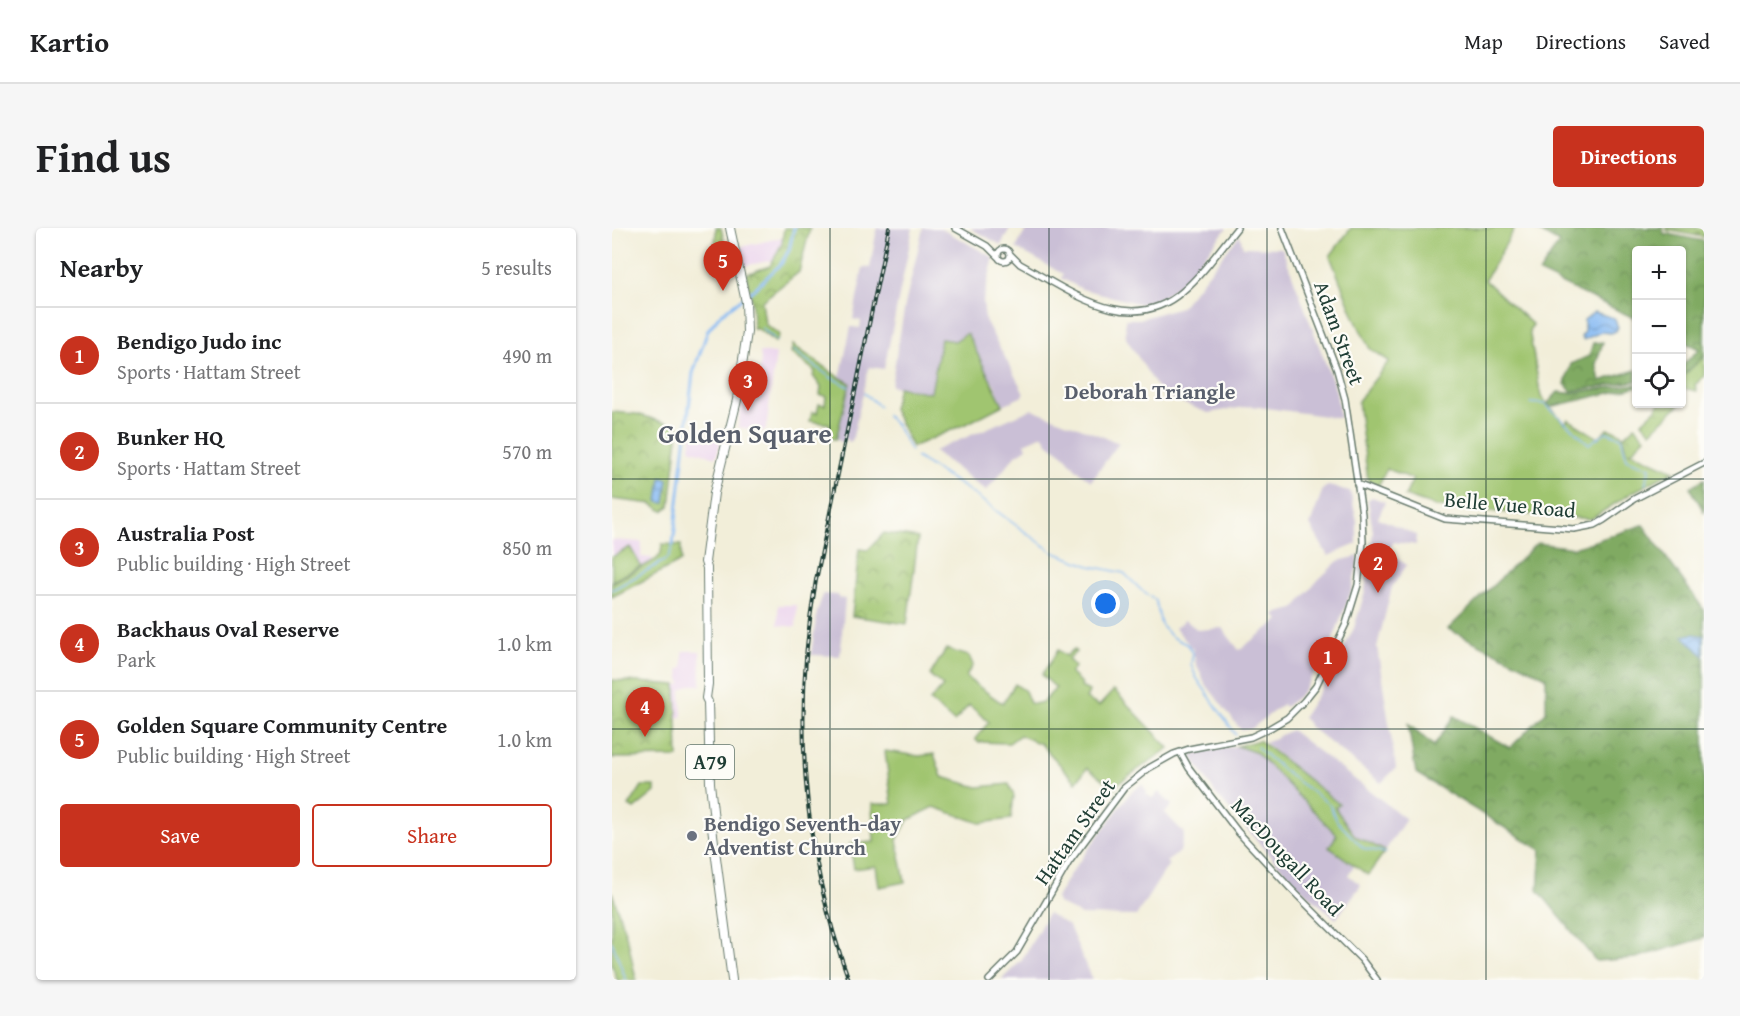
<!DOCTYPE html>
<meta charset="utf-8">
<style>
body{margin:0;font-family:"Gentium Book Plus",serif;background:#f6f6f6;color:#202124}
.controls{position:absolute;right:18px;top:18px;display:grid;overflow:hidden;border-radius:6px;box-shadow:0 2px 4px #0004}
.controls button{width:54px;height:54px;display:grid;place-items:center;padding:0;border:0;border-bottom:2px solid #e0e0e0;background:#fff;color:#202124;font:30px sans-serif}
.you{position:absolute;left:494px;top:376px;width:21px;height:21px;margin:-15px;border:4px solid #fff;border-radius:50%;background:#1a73e8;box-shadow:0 0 0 9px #1a73e833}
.badge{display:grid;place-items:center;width:39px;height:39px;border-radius:50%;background:#c8321e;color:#fff;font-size:20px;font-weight:700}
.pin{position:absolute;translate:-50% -50px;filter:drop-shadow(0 2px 3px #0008)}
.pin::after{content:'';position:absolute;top:32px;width:21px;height:18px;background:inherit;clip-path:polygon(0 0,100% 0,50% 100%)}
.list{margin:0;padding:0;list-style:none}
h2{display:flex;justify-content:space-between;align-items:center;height:78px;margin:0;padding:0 24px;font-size:26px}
h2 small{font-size:20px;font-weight:400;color:#757577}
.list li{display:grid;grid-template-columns:39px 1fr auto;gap:18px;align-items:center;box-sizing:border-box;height:96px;padding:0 24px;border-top:2px solid #e0e0e0}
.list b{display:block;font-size:22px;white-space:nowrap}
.list p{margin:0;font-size:20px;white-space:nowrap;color:#757577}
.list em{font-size:20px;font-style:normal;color:#757577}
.actions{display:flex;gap:12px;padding:18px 24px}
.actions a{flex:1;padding:14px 0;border:2px solid #c8321e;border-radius:6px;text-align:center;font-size:21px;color:#c8321e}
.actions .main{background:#c8321e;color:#fff}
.icon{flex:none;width:33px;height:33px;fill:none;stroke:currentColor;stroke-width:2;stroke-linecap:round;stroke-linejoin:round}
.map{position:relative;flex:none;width:1092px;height:752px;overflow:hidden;border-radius:6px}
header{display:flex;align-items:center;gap:36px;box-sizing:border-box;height:84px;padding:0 30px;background:#fff;border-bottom:2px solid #e0e0e0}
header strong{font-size:28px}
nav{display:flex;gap:33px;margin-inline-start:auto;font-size:21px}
.intro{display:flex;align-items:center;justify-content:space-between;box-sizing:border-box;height:144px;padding:0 36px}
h1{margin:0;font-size:42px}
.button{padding:15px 27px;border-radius:6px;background:#c8321e;color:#fff;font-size:21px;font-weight:700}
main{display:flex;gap:36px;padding:0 36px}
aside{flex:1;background:#fff;border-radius:6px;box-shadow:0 2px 4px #0004}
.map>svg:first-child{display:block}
.built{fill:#ead1ec}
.industrial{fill:#cabfd6}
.green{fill:#a0c56f;stroke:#608152;stroke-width:1.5}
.forest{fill:url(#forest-crowns);stroke:#50744b;stroke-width:1.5}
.cemetery{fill:url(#cemetery-stones);stroke:#608152;stroke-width:1.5}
.park{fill:url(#park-crowns);stroke:#608152;stroke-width:1.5}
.water{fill:url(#water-waves);stroke:#527b94;stroke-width:1.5}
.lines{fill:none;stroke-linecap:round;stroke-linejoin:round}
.stream{stroke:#85b9f3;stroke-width:1.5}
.canal{stroke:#85b9f3;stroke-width:3}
.secondary-casing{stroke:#697b6e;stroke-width:8}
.highway-casing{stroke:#697b6e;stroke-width:10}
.secondary{stroke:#fff;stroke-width:5}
.highway{stroke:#fff;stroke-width:8}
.rail-casing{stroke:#1f3d34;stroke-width:4}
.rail{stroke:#fdfcf7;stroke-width:1.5;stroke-dasharray:4.5;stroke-linecap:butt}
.grid{fill:none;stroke:#1f3d34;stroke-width:1.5;stroke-opacity:0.55}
.worship-dot{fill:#6b7280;stroke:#fdfcf7;stroke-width:2}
.labels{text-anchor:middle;stroke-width:4.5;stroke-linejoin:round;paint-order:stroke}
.shield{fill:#fdfcf7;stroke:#62766e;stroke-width:1.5}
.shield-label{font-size:20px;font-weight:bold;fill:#1f3d34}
.street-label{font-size:21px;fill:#1f3d34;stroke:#fdfcf7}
.worship-label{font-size:21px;font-weight:bold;fill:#5b616d;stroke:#fdfcf7;text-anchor:start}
.neighbourhood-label{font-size:22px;font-weight:bold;fill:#595f6c;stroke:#fdfcf7}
.district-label{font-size:27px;font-weight:bold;fill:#595f6c;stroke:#fdfcf7}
</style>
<header>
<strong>Kartio</strong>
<nav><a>Map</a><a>Directions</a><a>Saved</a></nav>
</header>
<div class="intro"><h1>Find us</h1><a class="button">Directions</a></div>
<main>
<aside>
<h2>Nearby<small>5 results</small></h2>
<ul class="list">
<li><span class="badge">1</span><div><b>Bendigo Judo inc</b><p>Sports · Hattam Street</p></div><em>490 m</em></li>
<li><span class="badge">2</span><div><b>Bunker HQ</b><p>Sports · Hattam Street</p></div><em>570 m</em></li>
<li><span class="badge">3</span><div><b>Australia Post</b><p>Public building · High Street</p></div><em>850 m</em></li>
<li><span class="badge">4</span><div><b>Backhaus Oval Reserve</b><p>Park</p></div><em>1.0 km</em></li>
<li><span class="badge">5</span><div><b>Golden Square Community Centre</b><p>Public building · High Street</p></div><em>1.0 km</em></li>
</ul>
<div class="actions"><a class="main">Save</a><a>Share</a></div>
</aside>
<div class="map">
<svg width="1092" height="752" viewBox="0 0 1092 752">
<defs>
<pattern id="forest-crowns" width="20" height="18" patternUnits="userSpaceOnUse" patternTransform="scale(1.5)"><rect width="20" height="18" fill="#80aa62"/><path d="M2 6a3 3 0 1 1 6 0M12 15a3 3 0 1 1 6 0" fill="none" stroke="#688c52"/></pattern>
<pattern id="cemetery-stones" width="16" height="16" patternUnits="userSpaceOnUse" patternTransform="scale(1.5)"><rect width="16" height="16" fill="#a0c56f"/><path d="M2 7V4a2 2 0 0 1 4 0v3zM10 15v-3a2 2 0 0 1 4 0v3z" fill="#82a15c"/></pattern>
<pattern id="park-crowns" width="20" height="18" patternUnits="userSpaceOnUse" patternTransform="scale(1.5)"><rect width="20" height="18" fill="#a0c56f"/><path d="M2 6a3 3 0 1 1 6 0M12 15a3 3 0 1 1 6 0" fill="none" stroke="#82a15c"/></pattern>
<pattern id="water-waves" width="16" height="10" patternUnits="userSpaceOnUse" patternTransform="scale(1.5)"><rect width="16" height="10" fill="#85b9f3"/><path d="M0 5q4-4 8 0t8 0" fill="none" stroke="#6c98c6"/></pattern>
</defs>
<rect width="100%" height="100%" fill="#fdfcf7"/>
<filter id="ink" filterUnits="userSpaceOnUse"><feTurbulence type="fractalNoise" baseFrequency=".0167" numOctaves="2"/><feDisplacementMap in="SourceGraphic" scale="12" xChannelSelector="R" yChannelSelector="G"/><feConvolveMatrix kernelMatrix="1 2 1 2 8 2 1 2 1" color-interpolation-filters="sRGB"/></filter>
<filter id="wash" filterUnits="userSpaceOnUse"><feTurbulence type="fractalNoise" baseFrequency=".008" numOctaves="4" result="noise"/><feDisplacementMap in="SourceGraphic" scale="24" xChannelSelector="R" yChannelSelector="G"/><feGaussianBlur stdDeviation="1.35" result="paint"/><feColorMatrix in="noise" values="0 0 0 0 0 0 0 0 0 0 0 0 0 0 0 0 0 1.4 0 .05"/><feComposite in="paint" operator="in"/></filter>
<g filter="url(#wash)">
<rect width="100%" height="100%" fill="#f2eed9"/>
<!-- built -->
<path class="built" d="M172,9L161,32L132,38L128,19Z
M148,124L164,126L154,201L152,203L126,199L134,146L147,148L149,131Z
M80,204L110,209L104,229L78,221Z
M0,312L30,314L29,329L40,330V333L0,355Z
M166,377H185L184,399L166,397Z
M71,423H88L89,457H79L69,462L70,489L65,490L64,457H69L67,441L71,440Z"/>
<!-- industrial -->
<path class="industrial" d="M265,0H301L272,141L257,139L240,213L236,214V212L233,210L231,215L224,211L238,156L228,150L239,99L248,100L249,93L241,91L251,39L258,40Z
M311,0H328L380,29L381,33L371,72L373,92L412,165L411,168L391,177L382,155L343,113L329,111L319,165L279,158L293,77Z
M358,0H398L389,17Z
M415,0H615L572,53L549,70L529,76L470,61L449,50L451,46L404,20Z
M628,7L631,19L670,20L724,163L728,190L639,178L596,185L550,167L514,110L513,91H528L569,79Z
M420,181L507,215L479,253L464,241L453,228L436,215L431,207L413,215L415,220L403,228L374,263L322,223Z
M716,258L738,263L745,294V316L716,328L698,297L711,261Z
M760,269L773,274L766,290L804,307V317L782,314L775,324L795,337L780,359L765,419L784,540L769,555L697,498L691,489L720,444L742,400L749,377L753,363L761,304L756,272Z
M747,328L739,364L719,416L695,457L687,468L673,479L671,476L639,501L629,502L593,455L584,436L581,421L563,400L573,392L586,402L610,400L627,422L667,392L662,386L682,381L706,352L726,333Z
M211,366L226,367V370L233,371L228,428L199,427L205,384Z
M679,502L794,591L773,623L743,608L723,580L726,576L653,515Z
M625,518L645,525L725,607L717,619L742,638L736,647L749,657L724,691L686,658L660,630L604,566L578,526Z
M530,556L535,564L534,566L540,570L547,564L560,577L553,585L572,605L568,624L554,634L557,636L524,688L469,687L446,675L444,670L458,646L518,565Z
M436,685L457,698L480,752H389L410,732Z"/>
<!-- green -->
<path class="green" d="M739,0H903L873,52L921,97L917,102L929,169L953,195L956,191L986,210L995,201C1013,204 1011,208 1017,223L1062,243L1021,264L979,291L825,279L793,268L801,251L775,241L766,258L756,253L746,173L777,133L758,121L743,91L718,28Z
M355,105L391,177L358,194L300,219L281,181L286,159L319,165L329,111L343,113Z
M181,117L225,148L238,155L224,211L216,210L218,196L198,193L200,184L205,185L207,176L213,177L214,168L208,167L209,159L201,148L203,143L179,125Z
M1092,128V148L1083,157L1085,163L1070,160V149Z
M50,316L69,317V333L0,369V355L45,331L49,325Z
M18,319L29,338L0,353V329Z
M334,421L357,428L361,437L355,446V450L387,473L391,475L403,456L413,463L418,475L422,476L431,474L444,460L430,447L446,422L454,428L462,421L464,424L456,431L463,439L458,445L470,456L469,459L477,463L474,471L487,478L502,462L557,520L508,554L503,560L475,540L464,554L429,516L408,507L397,515L366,514L363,511L377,494L357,477L342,494L318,473L331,458L318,447Z
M647,512L727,576L723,580L743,608L773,623L756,647L717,619L725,607L645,525L625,518Z
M273,523L307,528L322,526L330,549L366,559L397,556L402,568L399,591L368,595L322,579L296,592L285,612L293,654L267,659L264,638L242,641L238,616L262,614L260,576H280Z
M0,664L17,717L24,752H5L0,737Z"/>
<!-- forest -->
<path class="forest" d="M921,0H1051V5L1092,13V128L1070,149V138L1087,121L1070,113V22H1024V91L927,45L947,15Z
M991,114L984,136L988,153L1024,142V153L959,163L953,156L959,136L977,128L981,115Z
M1024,156V159L938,179L935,176L946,164L957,165Z
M1092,251V284L1078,259Z
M1031,297L1092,382V710L1024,730L984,733L926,662L929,622L804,545L796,496L822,518L842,488L898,520L934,484V449L836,401L925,315L962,320Z"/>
<!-- cemetery -->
<path class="cemetery" d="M1054,0H1092V9L1054,2Z"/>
<!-- park -->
<path class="park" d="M104,0H109L116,30L102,34Z
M172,0H198L187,44L150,73L153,96L167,106L166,111L163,114L146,101L141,100L140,75L134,46L158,38L170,15Z
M1046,176H1068L1039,204L1030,194L1044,181Z
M0,184L25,186L67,199L58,278L51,283L40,276L0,271Z
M1023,198L1033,210L1019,224H1014L1011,209Z
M272,305L306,310L295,396L240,388L247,321L256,322Z
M0,452L64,457L66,529L0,530Z
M30,558H43V564L22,581L17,578Z"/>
<!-- water -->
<path class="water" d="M982,84L1002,90L1006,99L1004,103L999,105L989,104L971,112L969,109L972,104V92Z
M49,250L56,251L53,275L46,274Z
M1081,406L1092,408V428L1071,408Z"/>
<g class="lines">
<!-- stream -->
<path class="stream" d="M150,100L165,113
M181,122L218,149L237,159
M252,165L267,178
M918,175L933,176L977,216L994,204L1009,209L1015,231L1038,240L1033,256
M274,187L284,197L299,223
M304,229L353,260L438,322
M441,324L478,338L512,345L528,361L544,373L549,397L560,409L576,417L581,426L579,436L584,449L624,507
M0,362L52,333L57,328L61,317
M645,519L677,547L717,576L725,593L751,620L774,625
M0,714L14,752"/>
<!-- canal -->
<path class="canal" d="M61,317L81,145L96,102L107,88L141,62L169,36L177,22L182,0"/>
</g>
</g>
<g filter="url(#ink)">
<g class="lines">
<!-- secondary casing -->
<g class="secondary-casing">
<path id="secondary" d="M343,0L375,18L386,29
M386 27a6 6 0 1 1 12 0a6 6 0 1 1-12 0Z
M398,26L408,36C458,63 518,110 571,63C592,45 608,21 625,0
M745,256L833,291L962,301L983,297L992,292L1022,271L1092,235
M568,524L577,540L626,604L678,660L750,732L765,752
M377,752L405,724L457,634L512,560L537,540L562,526L577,521L639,509L658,500L675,490L692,473L704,458L734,396L746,357L751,315L750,286L733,171L725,142L670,0"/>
</g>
<!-- highway casing -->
<g class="highway-casing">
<path id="highway" d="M118,0L134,74L135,104L125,172L102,265L93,334L95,340L96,456L94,470L96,474L98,555L102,592L100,599L120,752"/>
</g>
<!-- secondary -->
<use href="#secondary" class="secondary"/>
<!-- highway -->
<use href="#highway" class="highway"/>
<!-- rail casing -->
<g class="rail-casing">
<path id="rail" d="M237,752C190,624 180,486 204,352L277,0"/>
</g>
<!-- rail -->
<use href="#rail" class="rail"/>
</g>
</g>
<!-- grid -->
<path class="grid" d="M218,0V752M437,0V752M655,0V752M874,0V752M0,251H1092M0,501H1092"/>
<!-- markers -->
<circle class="worship-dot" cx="80" cy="608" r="6"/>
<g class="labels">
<!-- shield labels -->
<rect class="shield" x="74" y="517" width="48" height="34" rx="4.5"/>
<g class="shield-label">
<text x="98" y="541">A79</text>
</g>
<!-- street labels -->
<g class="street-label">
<text transform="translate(727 105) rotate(70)" y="7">Adam Street</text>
<text transform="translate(898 277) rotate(5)" y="7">Belle Vue Road</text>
<text transform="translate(463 604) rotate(-55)" y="7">Hattam Street</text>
<text transform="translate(675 629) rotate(47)" y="7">MacDougall Road</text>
</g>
<!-- worship labels -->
<g class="worship-label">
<text x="92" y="603">Bendigo Seventh-day<tspan x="92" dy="24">Adventist Church</tspan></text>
</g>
<!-- neighbourhood labels -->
<g class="neighbourhood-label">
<text x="538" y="171">Deborah Triangle</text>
</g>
<!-- district labels -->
<g class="district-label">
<text x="133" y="215">Golden Square</text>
</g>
</g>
</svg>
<div class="controls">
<button>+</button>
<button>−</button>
<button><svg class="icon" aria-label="locate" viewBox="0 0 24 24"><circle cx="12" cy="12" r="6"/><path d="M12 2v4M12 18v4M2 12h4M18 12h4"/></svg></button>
</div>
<div class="you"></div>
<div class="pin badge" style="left:716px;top:459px">1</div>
<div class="pin badge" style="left:766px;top:365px">2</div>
<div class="pin badge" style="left:136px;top:183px">3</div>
<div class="pin badge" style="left:33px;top:509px">4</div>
<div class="pin badge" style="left:111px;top:63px">5</div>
</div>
</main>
